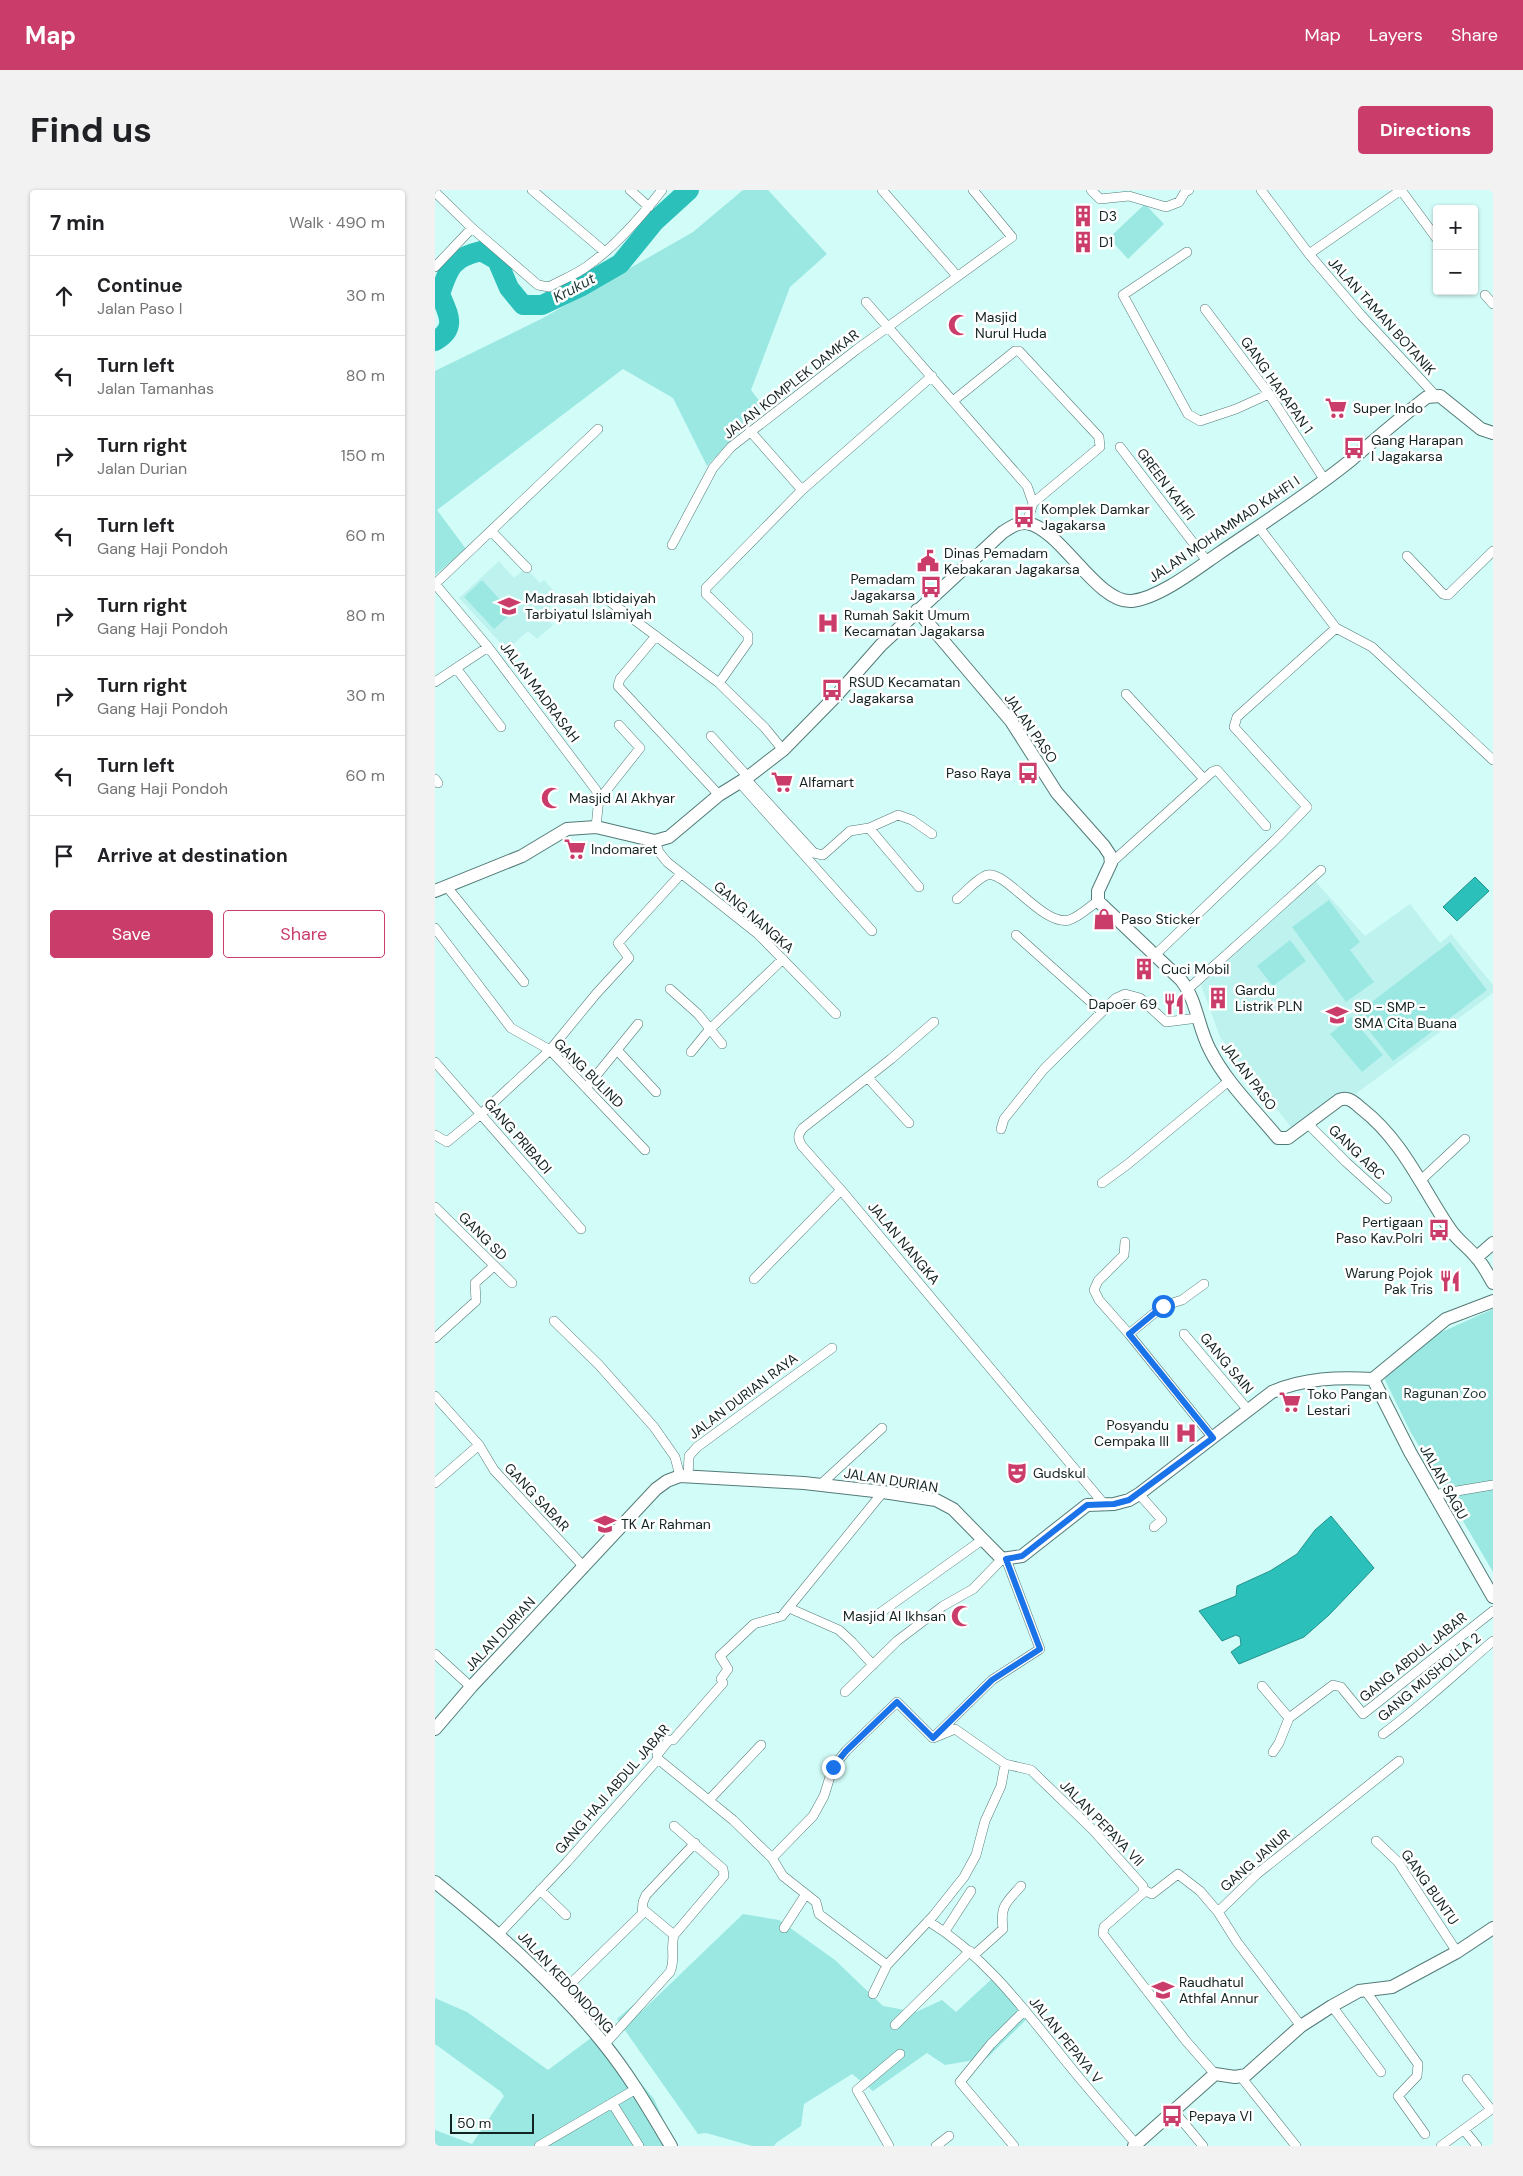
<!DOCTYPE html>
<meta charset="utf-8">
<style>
body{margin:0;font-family:"DM Sans",sans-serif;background:#f2f2f2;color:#202124}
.controls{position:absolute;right:15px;top:15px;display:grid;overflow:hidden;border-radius:5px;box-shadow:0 1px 4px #0004}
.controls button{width:45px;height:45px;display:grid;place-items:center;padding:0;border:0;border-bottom:1px solid #e0e0e0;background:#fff;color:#202124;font:25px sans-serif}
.scale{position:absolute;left:15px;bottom:12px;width:84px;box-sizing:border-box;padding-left:5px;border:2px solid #132322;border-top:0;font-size:14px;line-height:18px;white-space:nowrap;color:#132322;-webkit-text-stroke:4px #fff;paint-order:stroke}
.stop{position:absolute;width:15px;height:15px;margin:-11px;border:4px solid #1a73e8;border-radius:50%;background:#fff}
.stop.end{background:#1a73e8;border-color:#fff;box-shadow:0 1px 5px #0008}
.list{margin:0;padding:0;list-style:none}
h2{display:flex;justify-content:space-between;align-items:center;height:65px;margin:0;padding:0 20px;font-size:21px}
h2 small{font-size:16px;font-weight:400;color:#757577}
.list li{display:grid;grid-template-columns:32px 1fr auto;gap:15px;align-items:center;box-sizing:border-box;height:80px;padding:0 20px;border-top:1px solid #e0e0e0}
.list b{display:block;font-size:19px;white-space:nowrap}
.list p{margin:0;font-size:16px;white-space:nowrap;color:#757577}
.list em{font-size:16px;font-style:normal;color:#757577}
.actions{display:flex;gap:10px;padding:15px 20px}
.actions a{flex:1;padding:11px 0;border:1px solid #ca3d6b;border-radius:5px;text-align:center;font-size:18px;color:#ca3d6b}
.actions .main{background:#ca3d6b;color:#fff}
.icon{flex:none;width:28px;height:28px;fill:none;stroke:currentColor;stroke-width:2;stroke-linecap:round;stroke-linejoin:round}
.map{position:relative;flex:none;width:1058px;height:1956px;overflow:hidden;border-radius:5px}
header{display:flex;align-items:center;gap:30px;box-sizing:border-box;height:70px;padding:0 25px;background:#ca3d6b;color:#fff}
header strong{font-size:24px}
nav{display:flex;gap:28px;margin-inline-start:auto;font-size:18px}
.intro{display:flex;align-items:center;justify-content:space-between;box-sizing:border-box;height:120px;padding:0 30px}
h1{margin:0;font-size:35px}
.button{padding:12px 22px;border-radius:5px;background:#ca3d6b;color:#fff;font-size:18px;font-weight:700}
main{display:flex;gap:30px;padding:0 30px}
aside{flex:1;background:#fff;border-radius:5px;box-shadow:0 1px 4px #0004}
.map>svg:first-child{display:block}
.built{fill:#bef2ee}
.green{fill:#9be8e3}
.water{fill:#2bc1ba;stroke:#24928c}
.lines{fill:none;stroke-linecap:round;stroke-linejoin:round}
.river{stroke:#2bc1ba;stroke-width:20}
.street-casing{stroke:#537a77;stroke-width:10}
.secondary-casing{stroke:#537a77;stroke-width:14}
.street{stroke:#fff;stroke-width:9}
.secondary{stroke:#fff;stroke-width:12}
.route{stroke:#1a73e8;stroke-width:6}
.labels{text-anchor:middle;stroke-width:5;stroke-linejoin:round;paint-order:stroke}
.poi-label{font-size:14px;fill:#132322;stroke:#fff;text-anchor:start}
.street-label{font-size:14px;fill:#132322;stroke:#fff}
.park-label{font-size:14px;fill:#1c3332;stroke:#fff}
.water-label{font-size:15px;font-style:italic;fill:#233a39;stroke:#fff}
</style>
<header>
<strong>Map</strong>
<nav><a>Map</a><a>Layers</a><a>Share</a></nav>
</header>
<div class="intro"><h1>Find us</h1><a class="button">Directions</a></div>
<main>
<aside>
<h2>7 min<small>Walk · 490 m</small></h2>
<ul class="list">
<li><svg class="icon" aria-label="ahead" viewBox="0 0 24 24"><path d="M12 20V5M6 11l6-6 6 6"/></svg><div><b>Continue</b><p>Jalan Paso I</p></div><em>30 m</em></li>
<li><svg class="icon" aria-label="left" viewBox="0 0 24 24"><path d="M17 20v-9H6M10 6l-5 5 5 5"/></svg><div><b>Turn left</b><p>Jalan Tamanhas</p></div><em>80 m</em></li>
<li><svg class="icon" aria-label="right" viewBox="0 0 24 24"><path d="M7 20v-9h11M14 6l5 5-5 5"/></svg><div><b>Turn right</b><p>Jalan Durian</p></div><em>150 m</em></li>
<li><svg class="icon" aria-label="left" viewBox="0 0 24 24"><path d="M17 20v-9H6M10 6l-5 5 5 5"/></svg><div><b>Turn left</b><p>Gang Haji Pondoh</p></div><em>60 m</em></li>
<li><svg class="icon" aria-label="right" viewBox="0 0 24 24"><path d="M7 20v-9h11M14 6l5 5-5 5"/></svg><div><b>Turn right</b><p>Gang Haji Pondoh</p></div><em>80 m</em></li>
<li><svg class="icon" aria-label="right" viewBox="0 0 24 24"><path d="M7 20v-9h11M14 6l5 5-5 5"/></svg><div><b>Turn right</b><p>Gang Haji Pondoh</p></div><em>30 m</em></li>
<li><svg class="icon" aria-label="left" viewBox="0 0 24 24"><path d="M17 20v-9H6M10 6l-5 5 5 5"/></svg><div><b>Turn left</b><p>Gang Haji Pondoh</p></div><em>60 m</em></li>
<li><svg class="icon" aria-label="arrive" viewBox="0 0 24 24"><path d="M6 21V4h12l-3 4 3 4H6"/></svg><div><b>Arrive at destination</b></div></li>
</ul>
<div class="actions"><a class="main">Save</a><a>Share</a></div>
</aside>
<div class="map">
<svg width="1058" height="1956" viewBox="0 0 1058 1956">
<rect width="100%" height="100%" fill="#d2fcf8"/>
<!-- built -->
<path class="built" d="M64,371L79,388L91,378L105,393L109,390L125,408L108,424L118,435L102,449L93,441L72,460L24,408Z
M880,691L930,746L975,714L1005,753L1016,744L1058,795V803L863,946L785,847L766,795Z"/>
<!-- green -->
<path class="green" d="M308,0H333L392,64L355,97L316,200L328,216L272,276L238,208L188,179L2,320L31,359L0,385V181L108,128L258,42Z
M710,14L729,34L693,69L674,48Z
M47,390L77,423L59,439L29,407Z
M894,710L925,752L915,760L939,792L911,812L857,737Z
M855,750L871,771L838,796L822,776Z
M1015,752L1052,800L958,871L921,824Z
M916,827L948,865L927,882L895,844Z
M1058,1119V1382L975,1241L949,1188L1002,1144Z
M308,1724L344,1730L400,1770L448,1816L481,1822L507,1810L521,1822L561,1785L598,1823L552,1868L510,1875L492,1863L438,1901L417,1884L369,1914L366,1936L341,1953L339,1956H317L271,1943L263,1944L182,1829L198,1815L207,1821Z
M0,1808L32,1822L113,1880L164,1842L219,1909L240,1956H0V1940L37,1954L69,1906L65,1901L0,1854Z"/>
<!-- water -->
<path class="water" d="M1040,687L1054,701L1022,731L1008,717Z
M896,1326L939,1378L894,1425L869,1447L804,1474L796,1462L806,1455L805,1447L801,1445L787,1451L764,1421L801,1406L802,1396L835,1381L862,1364L880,1340Z"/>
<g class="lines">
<!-- river -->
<path class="river" d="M0,151C23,138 13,124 5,104C14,77 17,68 46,61L62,70L74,98L88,115H107L145,97L185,74L220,31L254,0"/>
<!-- street casing -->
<g class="street-casing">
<path id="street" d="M97,0L170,62
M195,0L214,17
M447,0L522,86
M656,0L665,9L694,6L731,17L744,12L750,2L754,0
M826,0L874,64L926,125L1000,205
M966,0L1002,49
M0,2L37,38L103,95L114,97C126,90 140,85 151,77C180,57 206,27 227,0
M752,62L688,105L753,224L765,231L801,219L834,204
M874,64L966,0
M0,77L37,38
M1050,105L1058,114
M431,112L592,296L598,313L592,333
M770,119L834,204L889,289
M518,211L580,161H584L664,247L665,257L598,313
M315,241L367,300
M685,257L772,371
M823,336L901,438L937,457L1058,570
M56,341L92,378
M237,355L278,278L296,257L421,160L577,47L538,0
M972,366L1008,404L1013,405L1058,361
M0,394L53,457L161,600L164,608L161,637
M0,394L163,239
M174,411L284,493L330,538L348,560
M221,446L185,489L183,496L284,605
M21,478L66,537
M0,492L53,457
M284,493L313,452V445L271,404V398L367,300L497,186
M691,504L769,589
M276,546L313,587
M0,589L3,593
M311,589L379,663L388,665L415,641L434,638L463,625L477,630L497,644
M304,592L437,741
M163,611L205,558L184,535
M434,638L484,697
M220,651L224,662L232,672L323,744L401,824
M676,673L777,582L782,580L831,636
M12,697L89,792
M522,709C531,702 541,689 552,685C571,680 607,736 634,730C644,727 654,717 663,711
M0,738L76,838L115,860L210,960
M581,745L667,822
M720,765L842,648L872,617L799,537L802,527L901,438
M235,799L263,824L287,854
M753,799L886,680
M499,832L456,869L368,938C362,945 363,949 367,956L406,1000L669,1314
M182,860L221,902
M256,862L274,840L348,769
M0,872L146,1039
M433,888L474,933
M151,898L203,834
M873,934L911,972L952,1009
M566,939L569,929L609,879L681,808L690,804L705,808L731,832L763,828
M0,945L12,952L46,924L115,860L161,804L194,768L183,753L246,684
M986,990L1030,949
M667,993L693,974L795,890
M0,1017L77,1093
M690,1052L689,1065L663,1091L659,1100L664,1110L694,1144L778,1248
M319,1089L406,1000
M119,1131L164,1175L219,1237L240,1267L245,1286
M694,1144L728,1116L747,1110L769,1094
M749,1144L813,1220
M0,1148L41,1111L40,1093L59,1076
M0,1206L44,1255L59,1280L149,1377
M253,1287L254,1266L262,1257L397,1158
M0,1293L44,1255
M385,1295L447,1238
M704,1304L727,1330L719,1337
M998,1305L1058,1295
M354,1418L404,1440L417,1452L438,1475
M438,1428L547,1350
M0,1464L36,1497
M827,1496L854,1528
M410,1502L462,1451L508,1416L538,1399L567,1369
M948,1544C986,1516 1022,1482 1058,1451
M500,1546L557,1490L605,1459L571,1369
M498,1548L520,1539L570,1574L596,1580L658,1640L708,1696V1703L669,1737L668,1744L751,1851L780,1884
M838,1562L844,1553L854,1528L898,1495L906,1497L928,1524L1058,1421
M223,1569L298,1630L337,1668L348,1686L381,1712L384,1724L452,1775L498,1726L529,1687L541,1665L550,1631L566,1596L570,1574
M274,1610L326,1555
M941,1651L963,1672L1022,1762
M337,1668L378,1626L389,1606L398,1577L411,1561L462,1512L498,1548
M105,1700L131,1725
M709,1700L717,1704L743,1684L765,1701L783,1722L802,1752L866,1836
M209,1720L239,1745L289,1686L288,1679L239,1636
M783,1722L822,1684L964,1571
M493,1731C549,1765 589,1819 629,1869C652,1898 677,1926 701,1954
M349,1738L371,1704
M510,1741L536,1701
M64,1744L132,1672L223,1569L222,1565L234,1550H238L288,1493L286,1489L293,1479L285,1466L319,1434L347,1426L448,1302
M539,1765L568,1739C565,1715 571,1713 586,1696
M930,1800L983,1874L982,1886L963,1906L990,1944
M125,1804L207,1724L208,1712L211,1705L260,1653
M438,1804L452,1775
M897,1816L946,1882
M460,1835L535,1761
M169,1855L235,1782C241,1769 235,1759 239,1745
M806,1887L861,1956
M177,1913L204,1956
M739,1921L768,1956
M1029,1940L1042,1956
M104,1956L201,1899
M454,1956L422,1900L465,1864
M501,1956L514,1946
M579,1956L525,1892L556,1854L590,1820
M1006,1956L1054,1921V1917L1032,1889"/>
</g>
<!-- secondary casing -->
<g class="secondary-casing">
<path id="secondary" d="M482,420L576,531L622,603L669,656L675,665L676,673L663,701V711L746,790C762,810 763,838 775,860C791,892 820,920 843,948H853L904,910C914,906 920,913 927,919C968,951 987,998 1015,1039C1022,1050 1033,1057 1041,1067C1048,1074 1053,1085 1058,1093
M0,701L87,666L132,639L161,637L220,651L234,647L284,605L313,587L348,560L401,506L446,455L568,342C576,337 583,332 592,333C626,339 662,414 697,411C724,408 760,380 783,364C827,334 874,304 916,270C941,249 966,227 992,207L1005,206L1046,239L1058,243
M1042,1067L1058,1053
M938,1189L975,1262L1058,1407
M938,1189L1011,1129L1058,1111
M0,1539L36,1497L221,1299L232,1291L245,1286L369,1293L448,1302L501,1310L518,1319L567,1369L587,1366L652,1315L679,1314L694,1310L704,1304L837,1202C869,1188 903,1187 938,1189
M0,1692C61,1741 120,1793 169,1854C195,1886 215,1921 236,1956
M699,1956L780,1884L800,1887L811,1885L866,1836L897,1816L924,1801L957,1797L1022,1762L1058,1738"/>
</g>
<!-- street -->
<use href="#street" class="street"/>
<!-- secondary -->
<use href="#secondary" class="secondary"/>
</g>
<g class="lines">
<!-- route -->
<path class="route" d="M398,1577L411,1561L462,1512L498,1548L557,1490L605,1459L571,1369L587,1366L652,1315L679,1314L694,1310L778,1248L694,1144L728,1116"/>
</g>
<!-- icons -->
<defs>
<g id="building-bare" transform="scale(1.725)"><path d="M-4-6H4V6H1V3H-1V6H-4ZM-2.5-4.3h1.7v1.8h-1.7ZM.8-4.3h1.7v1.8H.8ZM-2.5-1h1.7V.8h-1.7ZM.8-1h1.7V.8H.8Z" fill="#ca3d6b" stroke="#fff" stroke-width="2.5" paint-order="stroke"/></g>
<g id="mosque-bare" transform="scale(1.725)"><path d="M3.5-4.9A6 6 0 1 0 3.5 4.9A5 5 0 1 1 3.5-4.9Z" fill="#ca3d6b" stroke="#fff" stroke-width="2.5" paint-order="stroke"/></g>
<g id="supermarket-bare" transform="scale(1.725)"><path d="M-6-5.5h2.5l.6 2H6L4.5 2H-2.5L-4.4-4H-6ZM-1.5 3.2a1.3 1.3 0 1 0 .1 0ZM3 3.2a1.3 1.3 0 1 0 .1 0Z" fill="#ca3d6b" stroke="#fff" stroke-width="2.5" paint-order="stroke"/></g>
<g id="bus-bare" transform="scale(1.725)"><path d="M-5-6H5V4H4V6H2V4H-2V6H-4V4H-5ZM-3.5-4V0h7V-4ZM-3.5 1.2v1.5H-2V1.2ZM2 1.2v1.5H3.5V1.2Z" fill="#ca3d6b" stroke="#fff" stroke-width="2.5" paint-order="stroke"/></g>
<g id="civic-bare" transform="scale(1.725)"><path d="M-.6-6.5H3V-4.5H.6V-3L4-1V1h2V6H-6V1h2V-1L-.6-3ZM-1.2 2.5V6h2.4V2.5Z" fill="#ca3d6b" stroke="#fff" stroke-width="2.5" paint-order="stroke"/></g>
<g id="school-bare" transform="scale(1.725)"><path d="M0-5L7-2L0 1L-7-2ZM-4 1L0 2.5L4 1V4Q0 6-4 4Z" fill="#ca3d6b" stroke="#fff" stroke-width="2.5" paint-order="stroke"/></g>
<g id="hospital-bare" transform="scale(1.725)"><path d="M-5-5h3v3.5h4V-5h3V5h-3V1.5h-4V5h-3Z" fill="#ca3d6b" stroke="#fff" stroke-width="2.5" paint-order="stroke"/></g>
<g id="shop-bare" transform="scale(1.725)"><path d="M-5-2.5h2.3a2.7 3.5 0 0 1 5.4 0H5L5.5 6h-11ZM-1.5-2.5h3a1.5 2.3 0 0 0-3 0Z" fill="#ca3d6b" stroke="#fff" stroke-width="2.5" paint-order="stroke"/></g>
<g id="restaurant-bare" transform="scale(1.725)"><path d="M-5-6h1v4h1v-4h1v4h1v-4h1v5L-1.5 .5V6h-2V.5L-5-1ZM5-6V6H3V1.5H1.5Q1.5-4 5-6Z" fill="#ca3d6b" stroke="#fff" stroke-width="2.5" paint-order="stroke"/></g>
<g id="theatre-bare" transform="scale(1.725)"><path d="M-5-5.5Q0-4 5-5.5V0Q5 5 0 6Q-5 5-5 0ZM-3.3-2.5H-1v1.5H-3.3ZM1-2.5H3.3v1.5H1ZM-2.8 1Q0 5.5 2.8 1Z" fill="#ca3d6b" stroke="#fff" stroke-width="2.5" paint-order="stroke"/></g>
</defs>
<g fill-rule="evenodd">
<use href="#building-bare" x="648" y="26"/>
<use href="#building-bare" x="648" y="52"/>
<use href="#mosque-bare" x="524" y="135"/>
<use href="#supermarket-bare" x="901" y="218"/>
<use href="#bus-bare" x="919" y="258"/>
<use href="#bus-bare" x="589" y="327"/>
<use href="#civic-bare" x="493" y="371"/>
<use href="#bus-bare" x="496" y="397"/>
<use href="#school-bare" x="74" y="416"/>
<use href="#hospital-bare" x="393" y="433"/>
<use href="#bus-bare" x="397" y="500"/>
<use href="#bus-bare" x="593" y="583"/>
<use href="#supermarket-bare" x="347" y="592"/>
<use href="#mosque-bare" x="117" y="608"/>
<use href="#supermarket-bare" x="140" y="659"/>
<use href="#shop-bare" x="669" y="729"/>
<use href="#building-bare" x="709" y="779"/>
<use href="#building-bare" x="783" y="808"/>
<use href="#restaurant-bare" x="739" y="814"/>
<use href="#school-bare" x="902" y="825"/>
<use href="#bus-bare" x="1004" y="1040"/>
<use href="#restaurant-bare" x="1015" y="1091"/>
<use href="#supermarket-bare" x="855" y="1212"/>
<use href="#hospital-bare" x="751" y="1243"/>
<use href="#theatre-bare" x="582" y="1283"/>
<use href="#school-bare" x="170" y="1334"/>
<use href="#mosque-bare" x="527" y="1426"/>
<use href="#school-bare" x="728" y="1800"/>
<use href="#bus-bare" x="737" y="1926"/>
</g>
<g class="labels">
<!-- poi labels -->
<g class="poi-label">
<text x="664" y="31">D3</text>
<text x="664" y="57">D1</text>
<text x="540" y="132">Masjid<tspan x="540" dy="16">Nurul Huda</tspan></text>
<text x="918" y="223">Super Indo</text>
<text x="936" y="255">Gang Harapan<tspan x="936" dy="16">I Jagakarsa</tspan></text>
<text x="606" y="324">Komplek Damkar<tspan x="606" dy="16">Jagakarsa</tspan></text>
<text x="509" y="368">Dinas Pemadam<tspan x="509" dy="16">Kebakaran Jagakarsa</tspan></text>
<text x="480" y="394" text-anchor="end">Pemadam<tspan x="480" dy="16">Jagakarsa</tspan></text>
<text x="90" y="413">Madrasah Ibtidaiyah<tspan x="90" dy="16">Tarbiyatul Islamiyah</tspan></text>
<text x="409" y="430">Rumah Sakit Umum<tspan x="409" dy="16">Kecamatan Jagakarsa</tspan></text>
<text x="414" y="497">RSUD Kecamatan<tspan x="414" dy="16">Jagakarsa</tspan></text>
<text x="576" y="588" text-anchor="end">Paso Raya</text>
<text x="364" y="597">Alfamart</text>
<text x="134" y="613">Masjid Al Akhyar</text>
<text x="156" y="664">Indomaret</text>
<text x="686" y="734">Paso Sticker</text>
<text x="726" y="784">Cuci Mobil</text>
<text x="800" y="805">Gardu<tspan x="800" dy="16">Listrik PLN</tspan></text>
<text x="722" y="819" text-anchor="end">Dapoer 69</text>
<text x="919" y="822">SD - SMP -<tspan x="919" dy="16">SMA Cita Buana</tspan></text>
<text x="988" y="1037" text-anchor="end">Pertigaan<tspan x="988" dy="16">Paso Kav.Polri</tspan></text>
<text x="998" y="1088" text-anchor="end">Warung Pojok<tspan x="998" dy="16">Pak Tris</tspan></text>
<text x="872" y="1209">Toko Pangan<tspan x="872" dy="16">Lestari</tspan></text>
<text x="734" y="1240" text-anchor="end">Posyandu<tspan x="734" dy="16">Cempaka III</tspan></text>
<text x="598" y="1288">Gudskul</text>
<text x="186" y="1339">TK Ar Rahman</text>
<text x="511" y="1431" text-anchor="end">Masjid Al Ikhsan</text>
<text x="744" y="1797">Raudhatul<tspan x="744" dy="16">Athfal Annur</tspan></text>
<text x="754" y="1931">Pepaya VI</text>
</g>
<!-- street labels -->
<g class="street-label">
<text transform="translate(947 126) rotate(48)" y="5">JALAN TAMAN BOTANIK</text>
<text transform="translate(356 194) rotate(-38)" y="5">JALAN KOMPLEK DAMKAR</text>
<text transform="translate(842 195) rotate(55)" y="5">GANG HARAPAN 1</text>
<text transform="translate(731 294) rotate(53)" y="5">GREEN KAHFI</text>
<text transform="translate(789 339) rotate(-34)" y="5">JALAN MOHAMMAD KAHFI I</text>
<text transform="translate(105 502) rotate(53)" y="5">JALAN MADRASAH</text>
<text transform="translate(596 538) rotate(55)" y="5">JALAN PASO</text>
<text transform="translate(319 727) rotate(41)" y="5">GANG NANGKA</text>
<text transform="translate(154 883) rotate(45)" y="5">GANG BULIND</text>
<text transform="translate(814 886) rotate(53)" y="5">JALAN PASO</text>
<text transform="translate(83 946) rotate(49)" y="5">GANG PRIBADI</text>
<text transform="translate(922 962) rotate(44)" y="5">GANG ABC</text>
<text transform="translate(48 1046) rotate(45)" y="5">GANG SD</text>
<text transform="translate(469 1053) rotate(50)" y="5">JALAN NANGKA</text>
<text transform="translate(792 1173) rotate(50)" y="5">GANG SAIN</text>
<text transform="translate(308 1206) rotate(-37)" y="5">JALAN DURIAN RAYA</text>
<text transform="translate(456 1290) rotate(9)" y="5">JALAN DURIAN</text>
<text transform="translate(1009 1292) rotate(61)" y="5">JALAN SAGU</text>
<text transform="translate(102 1307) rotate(47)" y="5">GANG SABAR</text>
<text transform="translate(65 1444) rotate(-47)" y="5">JALAN DURIAN</text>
<text transform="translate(978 1467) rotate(-39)" y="5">GANG ABDUL JABAR</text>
<text transform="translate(994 1487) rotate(-40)" y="5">GANG MUSHOLLA 2</text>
<text transform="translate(177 1599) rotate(-49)" y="5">GANG HAJI ABDUL JABAR</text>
<text transform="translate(667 1633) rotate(46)" y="5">JALAN PEPAYA VII</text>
<text transform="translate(820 1670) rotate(-41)" y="5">GANG JANUR</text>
<text transform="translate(995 1697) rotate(55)" y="5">GANG BUNTU</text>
<text transform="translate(131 1792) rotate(47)" y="5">JALAN KEDONDONG</text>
<text transform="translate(631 1850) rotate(51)" y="5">JALAN PEPAYA V</text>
</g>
<!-- park labels -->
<g class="park-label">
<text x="1010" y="1208">Ragunan Zoo</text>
</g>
<!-- water labels -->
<g class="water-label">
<text transform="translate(139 98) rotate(-28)" y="5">Krukut</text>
</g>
</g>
</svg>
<div class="controls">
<button>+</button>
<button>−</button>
</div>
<div class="scale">50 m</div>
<div class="stop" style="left:728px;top:1116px"></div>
<div class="stop end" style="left:398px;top:1577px"></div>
</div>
</main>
